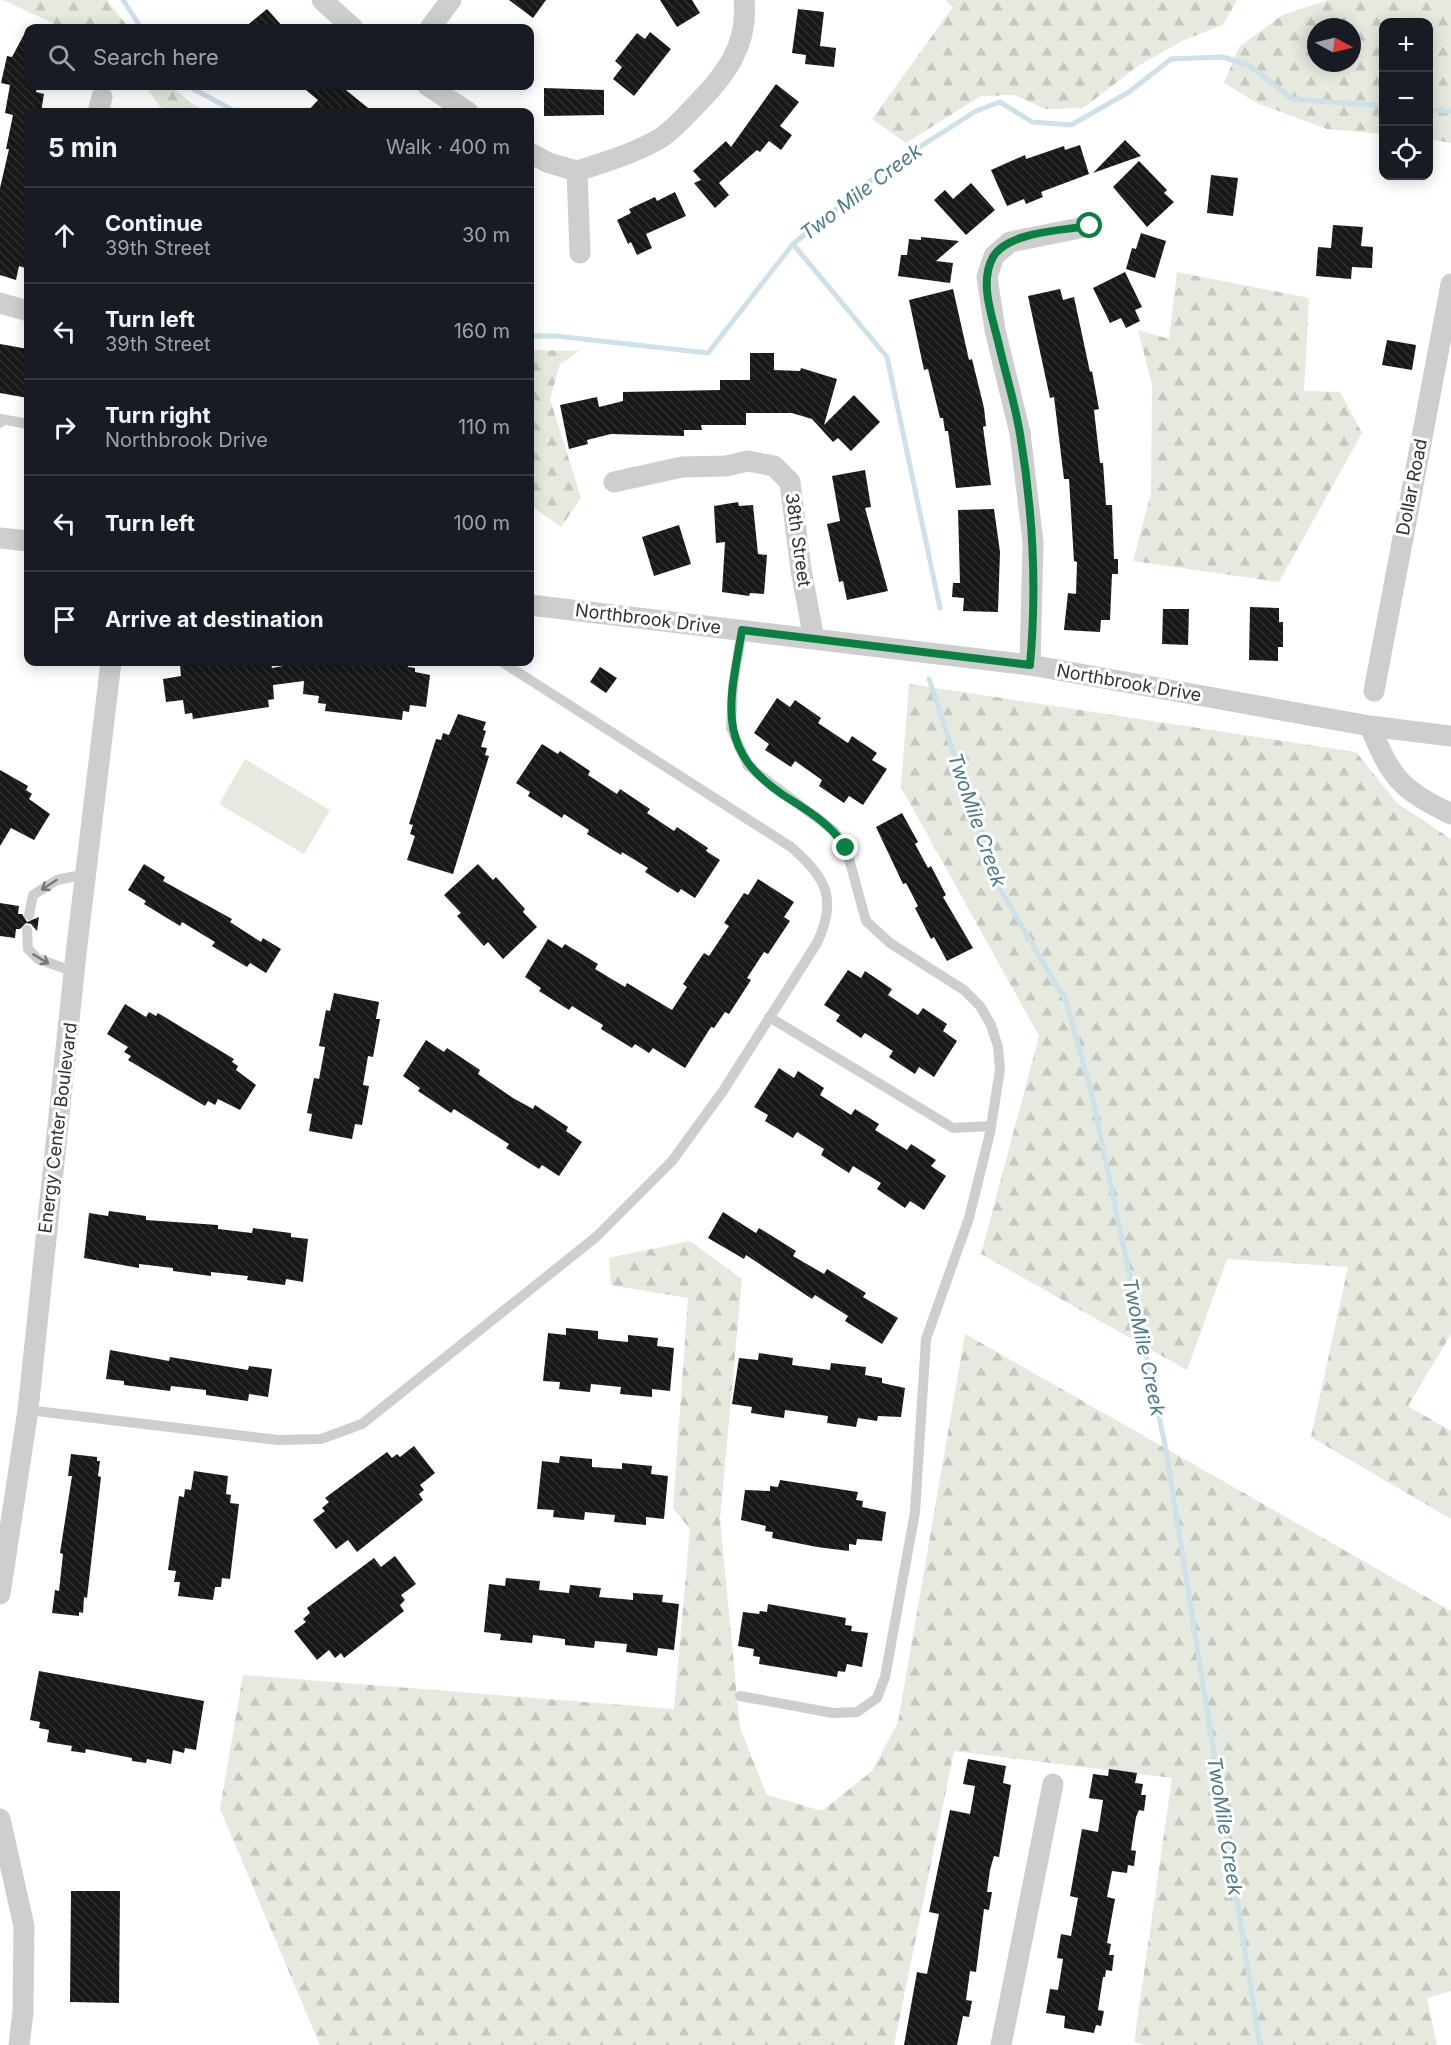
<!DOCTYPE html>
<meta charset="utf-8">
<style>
body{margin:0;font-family:Inter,sans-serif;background:#242831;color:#f1f3f6}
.controls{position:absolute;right:18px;top:18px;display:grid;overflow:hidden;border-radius:12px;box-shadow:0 3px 15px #0003}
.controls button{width:54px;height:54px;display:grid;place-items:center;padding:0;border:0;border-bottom:2px solid #363941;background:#171b24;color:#f1f3f6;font:30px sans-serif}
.compass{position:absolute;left:1307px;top:18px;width:54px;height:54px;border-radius:50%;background:#171b24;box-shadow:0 3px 15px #0003;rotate:97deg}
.stop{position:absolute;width:18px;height:18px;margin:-14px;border:4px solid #0b8043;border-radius:50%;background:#fff}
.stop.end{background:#0b8043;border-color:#fff;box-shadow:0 2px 6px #0008}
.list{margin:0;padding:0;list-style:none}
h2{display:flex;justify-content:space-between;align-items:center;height:78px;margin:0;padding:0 24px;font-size:26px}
h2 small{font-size:20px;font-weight:400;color:#9ea1a6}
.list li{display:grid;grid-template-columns:39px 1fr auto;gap:18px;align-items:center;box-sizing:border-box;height:96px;padding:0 24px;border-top:2px solid #363941}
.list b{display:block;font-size:22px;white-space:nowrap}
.list p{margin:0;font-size:20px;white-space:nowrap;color:#9ea1a6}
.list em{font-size:20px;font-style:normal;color:#9ea1a6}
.icon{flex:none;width:33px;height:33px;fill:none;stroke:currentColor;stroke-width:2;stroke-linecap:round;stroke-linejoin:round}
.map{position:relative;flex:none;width:1451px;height:2045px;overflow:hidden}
.search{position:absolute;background:#171b24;box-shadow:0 3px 15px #0003;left:24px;top:24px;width:510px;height:66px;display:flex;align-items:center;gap:15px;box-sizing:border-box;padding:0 21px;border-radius:12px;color:#9ea1a6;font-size:22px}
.panel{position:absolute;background:#171b24;box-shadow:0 3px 15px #0003;left:24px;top:108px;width:510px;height:558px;border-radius:12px}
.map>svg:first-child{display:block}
.forest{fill:url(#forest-firs);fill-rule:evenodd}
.pitch{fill:#e5e9de}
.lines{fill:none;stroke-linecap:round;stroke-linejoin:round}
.stream{stroke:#cce1e8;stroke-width:5}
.building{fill:url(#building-back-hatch)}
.lane{stroke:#cecece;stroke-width:10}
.street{stroke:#cecece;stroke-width:21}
.oneway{stroke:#787878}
.route{stroke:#0b8043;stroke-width:8}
.labels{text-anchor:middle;stroke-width:6;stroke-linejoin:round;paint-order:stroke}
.street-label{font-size:18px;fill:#313131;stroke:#fff}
.water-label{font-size:20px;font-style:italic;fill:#467a8c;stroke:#fff}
</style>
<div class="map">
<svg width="1451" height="2045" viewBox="0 0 1451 2045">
<defs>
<pattern id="forest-firs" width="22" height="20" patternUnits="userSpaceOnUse" patternTransform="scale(1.5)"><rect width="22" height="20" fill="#e5e9de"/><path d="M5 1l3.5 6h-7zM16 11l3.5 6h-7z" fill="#c5c8bf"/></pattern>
<pattern id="building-back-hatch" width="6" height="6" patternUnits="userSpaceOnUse" patternTransform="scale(1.5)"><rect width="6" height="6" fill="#181818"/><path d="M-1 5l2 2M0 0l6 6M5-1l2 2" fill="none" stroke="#313131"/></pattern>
</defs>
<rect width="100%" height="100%" fill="#fff"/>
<!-- forest -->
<path class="forest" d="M3,0H107L129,28H63Z
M945,0H1237L1223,25L1186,39L1138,66L1083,108L1045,109L1015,95L981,96L906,143L872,119L953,7Z
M1329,0H1451V143L1429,139L1428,22H1384L1383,134L1327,129L1259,104L1224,83L1239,47L1282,15ZM1316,27H1352V63H1316Z
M145,86H171L191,103L208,112H164Z
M1177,272L1309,298L1304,391L1340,392L1362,433L1279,582L1133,561L1151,493L1152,385L1138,330L1169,339Z
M530,350L579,351L560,364L550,399L581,498L561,527L530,505Z
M909,684L1356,752L1397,803L1451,839V1334L1408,1406L1451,1431V1519L1311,1437L1348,1267L1227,1259L1187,1370L981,1254L1039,1036L901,787Z
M690,1241L742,1279L720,1519L740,1728L767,1795L822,1811L872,1771L898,1722L965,1334L1451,1611V1991L1427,1998L1437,2045H1146L1134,2042L1172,1778L954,1751L894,2045H320L220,1809L243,1675L674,1709L690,1529L673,1508L688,1298L611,1285L609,1258Z"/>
<!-- pitch -->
<path class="pitch" d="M245,759L330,810L304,854L219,804Z"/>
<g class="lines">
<!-- stream -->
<path class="stream" d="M123,0L141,28
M188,86L236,112
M1428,110L1451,111
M793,244L885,169L976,111L1000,102L1032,122L1071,125L1129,92L1171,59L1223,57L1249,65L1292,99L1384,106
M530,336H556L708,353L793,244L887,357L940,608
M929,679L997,884L1066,1001L1091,1091L1166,1450L1260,2045"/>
</g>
<!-- building -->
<path class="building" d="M509,0H546L533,18Z
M660,0H692L700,13L677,27Z
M267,9L284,28H244Z
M798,9L824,12L820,46L836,48L834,67L805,64L806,55L792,53Z
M28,27V86H37L36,92L44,94L41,112H28V269L19,266L16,280L0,275V188L9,149H6L13,115L5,113L10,85L1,83L7,56L12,57Z
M650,32L671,49L634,96L613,79L622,67L615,61L637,33L645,39Z
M776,84L799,102L780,126L792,135L781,150L769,141L760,152L757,150L719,183L729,195L715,208L694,183L701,180L693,171L726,141L731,147Z
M301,86H341L373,112H307L318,100Z
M544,88L604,90V115L544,116Z
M1125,140L1141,156L1093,173Z
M1080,145L1089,174L1041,192L1043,197L1026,204L1024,199L1007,206L991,170L1025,155L1026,159L1064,146L1065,150Z
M1139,161L1167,190L1164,193L1174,202L1147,227L1113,187Z
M1211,175L1238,178L1233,216L1207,213Z
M971,183L995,210L966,235L934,200L945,190L953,199Z
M675,192L686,216L646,234L652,248L637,255L631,242L628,244L617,220L631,213L629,209L655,197L657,201Z
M1333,225L1363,227L1361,246L1373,247L1372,268L1352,267L1351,279L1316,276L1318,247L1331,248Z
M1141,233L1166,241L1155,278L1126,269L1132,248L1136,249Z
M921,237L959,241L936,261L953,263L950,283L898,276L901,255H907L909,239L921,240Z
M1125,272L1142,307L1135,310L1140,321L1126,328L1121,318L1110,323L1093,288Z
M953,289L969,360L972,359L984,408L986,426L983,427L991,485L956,488L948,431H945L943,418H940L928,369L924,370L909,300Z
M1060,289L1063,300L1074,297L1090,372L1092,371L1099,409L1094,410L1100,463H1103L1106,505H1112L1114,559H1118V574H1112L1110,620H1101L1100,632L1064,630L1068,593L1076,594L1077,562L1074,561L1069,479H1064L1054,397L1050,398L1028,296Z
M1387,340L1416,345L1412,370L1382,365Z
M0,344L28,349V398L0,393Z
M750,353H774V370L800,371L801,368L837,379L824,425L854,395L880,422L851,451L838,438L833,442L812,419L792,413H746V425H701L702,430H684V436L611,434L587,440L588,444L569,449L560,405L597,397L599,407L623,401V392L720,390V380H750Z
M865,470L871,507L865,508L888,591L847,600L843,581L839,582L827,524L840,521L832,476Z
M738,502L739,506L753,505L758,554L767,555L764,594L750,593L749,596L722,592L725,542L716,543L714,506Z
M994,509L1000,552L998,612L963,611L964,598L952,597L953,583H960L958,510Z
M679,525L691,564L654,576L642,537Z
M1250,607L1279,608V622H1283V647H1278V661L1249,660Z
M1163,609H1189L1188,645L1162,644Z
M187,662H271L272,668L307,662H408V667L415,668V672L430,675L426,707L410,705L409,712L403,711L402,720L325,711L326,704L318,703L319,696L303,694L304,681L273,685L274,699L268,700L269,707L193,719L192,713L185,714L183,700L166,702L163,679L181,676L180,665L188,664Z
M600,667L617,678L606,693L590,682Z
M777,698L790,707L795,700L821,718L818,723L848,743L852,736L877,753L872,760L887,769L863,805L849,796L844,803L819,786L822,780L795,761L791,767L765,750L769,744L754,733Z
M458,714L486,722L483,730L486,731L481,747L487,748L485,755L489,756L453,874L407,860L415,836L410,834L413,825L409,824L436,739L441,740L443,733L449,735Z
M542,744L558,754L560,751L590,771L588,775L617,794L620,789L650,809L647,813L674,831L677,827L708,848L706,851L720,860L695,898L681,889L678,893L645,872L648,868L622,852L621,855L587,834L589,830L564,814L562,818L528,796L530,792L516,783Z
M0,770L28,786L26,790L32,794L29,799L50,814L34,840L11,828L0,846Z
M902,813L918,842L915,844L928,868L931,866L946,895L943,897L973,948L947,961L934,937L931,939L915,908L918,906L906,883L903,884L876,827Z
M144,864L165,877L163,881L232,919L230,922L261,942L263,938L281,949L266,973L250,963L247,967L212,946L215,942L182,922L180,926L144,904L146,901L128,890Z
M478,864L493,880L496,877L525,909L523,912L537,927L503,959L488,942L484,946L457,916L461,913L444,895Z
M758,879L794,902L784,917L790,921L768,954L764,952L747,978L751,980L729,1014L725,1012L714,1028L711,1027L685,1068L653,1048L649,1053L635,1044L632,1048L601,1029L603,1025L572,1006L569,1010L539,991L541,988L525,977L548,939L562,948L565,944L598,964L595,969L625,987L627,983L672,1010L687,987L683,984L695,966L704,953L709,956L729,926L724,923L744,893L748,895Z
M0,903L19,906L18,914H22L27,922L39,917L37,931L31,924L26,923L20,929H16L15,938L0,936Z
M848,970L861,978L865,971L892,989L888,995L918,1015L923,1008L947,1024L943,1031L957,1041L934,1077L919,1067L915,1074L889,1057L893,1051L865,1033L861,1038L836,1021L840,1015L824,1005Z
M334,993L379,1002L376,1019H380L373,1057L368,1056L363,1085L369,1086L362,1125L355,1124L352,1139L309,1131L312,1114L307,1113L314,1078L319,1079L325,1047L319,1046L326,1010L330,1011Z
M125,1004L146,1017L149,1012L156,1016L158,1013L234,1059L232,1062L238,1066L236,1070L256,1085L240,1110L218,1099L215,1105L208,1101L205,1106L128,1060L131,1056L124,1052L128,1047L107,1034Z
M426,1040L444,1052L447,1048L480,1070L478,1074L513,1098L533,1109L535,1105L568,1127L566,1131L582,1142L559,1176L542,1165L539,1169L506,1148L509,1144L454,1109L451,1113L418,1091L420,1088L403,1076Z
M779,1068L794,1078L798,1071L824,1088L820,1095L851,1115L855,1109L879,1124L875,1130L907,1150L911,1144L936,1160L931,1166L946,1176L924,1210L910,1201L905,1208L877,1189L881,1183L853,1166L849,1173L821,1155L824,1149L797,1132L793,1138L765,1121L768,1115L754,1107Z
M109,1211L146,1216V1220L218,1225V1229L252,1233L253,1228L291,1233V1237L308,1239L303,1282L286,1279L285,1285L247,1280L248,1276L211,1272V1276L173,1271V1268L139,1264V1268L84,1258L89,1213L108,1216Z
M723,1212L756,1233L759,1228L796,1251L793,1256L824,1274L827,1269L866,1293L863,1297L898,1318L882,1344L845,1321L848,1316L815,1295L812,1299L746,1255L744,1259L708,1238Z
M566,1328L598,1331V1339L628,1342V1335L658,1338L657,1346L674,1348L670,1391L652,1389V1397L620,1394L621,1387L591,1384L590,1392L559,1389L560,1382L543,1381L548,1333L566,1335Z
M110,1350L169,1361L170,1357L248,1370L249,1366L272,1369L268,1397L249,1394L248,1401L206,1395V1390L171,1386L170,1391L124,1385V1381L106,1379Z
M759,1353L793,1358L792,1365L830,1370L831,1363L866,1367L865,1375L882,1378V1383L905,1388L901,1417L878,1416L877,1421L858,1418L856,1427L827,1423L828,1416L785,1410L784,1418L751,1413L752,1407L732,1404L739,1358L758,1360Z
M414,1446L435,1473L420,1485L424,1490L419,1494L423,1500L357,1552L348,1540L336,1549L313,1520L325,1511L322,1508L329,1502L325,1498L387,1452L392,1458L397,1454L400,1457Z
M71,1454L97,1457V1461H100L98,1476L101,1477L87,1598L84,1597L83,1613L79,1612V1616L52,1613L55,1590L59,1591L63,1554L60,1553L72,1476H68Z
M560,1456L592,1459V1467L622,1469V1463L652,1466L651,1474L668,1476L664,1519L646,1517V1525L614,1522L615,1515L585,1512L584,1520L553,1517L554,1510L537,1509L542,1461L559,1463Z
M194,1471L228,1476L226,1494L231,1495L230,1503L239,1504L230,1579L222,1578L221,1587H215L213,1600L178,1596L180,1582H174L176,1571L168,1570L179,1496L184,1497L185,1489L191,1490Z
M780,1480L858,1492L856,1500L863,1501L862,1507L886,1512L882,1541L857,1539L856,1545L849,1544V1551L817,1547L772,1538L773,1532L765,1531L766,1526L741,1520L745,1490L770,1491V1486L778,1487Z
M395,1556L416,1584L401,1595L405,1600L400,1605L404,1611L344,1658L341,1653L335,1658L329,1650L317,1660L294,1631L306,1622L303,1619L310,1613L307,1608L374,1558L381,1567Z
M506,1578L540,1581L539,1590L569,1593L570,1585L601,1588L599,1597L633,1600V1593L663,1595L662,1602L679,1604L674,1650L658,1648L657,1656L626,1652L627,1644L595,1641L594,1648L565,1645V1639L533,1635L532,1643L500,1640L501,1634L484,1632L489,1584L505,1586Z
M768,1604L846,1618L845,1625L852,1626L851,1631L868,1633L862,1667L847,1664L845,1672L838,1671L837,1677L759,1664L760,1657L753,1656L754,1649L738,1646L743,1612L759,1614L760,1611L767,1612Z
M39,1671L204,1701L196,1750L185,1748L184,1753L173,1750L171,1764L147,1759L146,1763L132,1761V1758L86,1749L85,1753L71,1751L72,1746L47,1742L49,1730L39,1728L40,1722L30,1720Z
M968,1759L1006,1766L1003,1783L1011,1785L999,1857L994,1856L990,1870L987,1892H992L989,1910L984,1909L976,1972L970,1971L966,2000L972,2001L969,2017L963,2016L957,2045H904L917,1972L927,1974L939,1914L929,1912L950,1810L970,1814L975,1786L963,1784Z
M1109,1769L1137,1773L1135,1783L1143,1784L1141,1795H1146L1144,1811L1139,1810L1136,1817L1131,1850L1136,1851L1134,1866L1128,1865L1127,1873L1112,1871L1107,1897L1115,1899L1107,1943L1111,1944L1109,1955H1114L1112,1971L1106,1970L1105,1977H1103L1098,2010L1104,2011L1101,2026L1096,2025L1094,2033L1064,2028L1065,2016L1046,2013L1050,1989L1058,1990L1063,1959L1057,1958L1061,1934L1071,1936L1078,1898L1070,1896L1082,1829L1098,1832L1103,1800L1089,1798L1093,1774L1108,1776Z
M71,1891H120L119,2003L70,2002Z"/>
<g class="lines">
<!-- lane -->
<path class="lane" d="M0,423L1,419L28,424
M29,915L33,895L57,880L86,874
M27,930L28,949L38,959L75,972
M769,1017L953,1128L991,1126
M28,1410L278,1440L321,1439L362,1424L596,1237L672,1161L723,1091L817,943C838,899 826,877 791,847L502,662
M740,1696L833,1713L857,1712L877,1698L885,1677L915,1512L926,1339L969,1218L990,1133L1000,1069L998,1047L991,1025L980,1006L964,990L890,943L866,921L846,848L834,831L748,766L731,728L733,685L742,630"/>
<!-- street -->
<path class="street" d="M322,0L353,28
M430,28L451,0
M428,86L468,112
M98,112L102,97
M530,153L549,163L577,171
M577,171C605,162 633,154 659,139C672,131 683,119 693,108C724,77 749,46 744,0
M577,171L580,253
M0,303L28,311
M614,482L682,467L726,466L748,461L774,466L790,482L801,570L814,639
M0,538L28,541
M530,605L1030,665L1370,726L1451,736
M1030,665L1033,542L1020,433L995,330L987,277L994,256L1010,242L1090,226
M1374,691L1451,284
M1370,726C1391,778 1400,789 1451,814
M0,1594L28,1410L76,954L111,662
M0,1819L24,1926L23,2012L19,2045
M1001,2045L1053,1784"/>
</g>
<!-- one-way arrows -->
<defs><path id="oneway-shaft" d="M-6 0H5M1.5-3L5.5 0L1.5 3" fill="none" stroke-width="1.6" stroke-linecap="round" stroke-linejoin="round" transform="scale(1.5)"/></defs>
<g class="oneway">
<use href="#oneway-shaft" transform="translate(49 885) rotate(147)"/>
<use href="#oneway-shaft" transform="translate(41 959) rotate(31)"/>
</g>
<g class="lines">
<!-- route -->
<path class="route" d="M846,848C830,823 808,811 783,795C714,748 730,702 742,630L1030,665C1037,588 1033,511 1020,434C1015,403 1005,372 998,341C992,316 979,282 993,257C1007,232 1063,230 1090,226"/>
</g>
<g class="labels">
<!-- street labels -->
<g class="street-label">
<text transform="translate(1412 487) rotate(-79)" y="6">Dollar Road</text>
<text transform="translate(798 540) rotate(82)" y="6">38th Street</text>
<text transform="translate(648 619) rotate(7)" y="6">Northbrook Drive</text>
<text transform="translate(1129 683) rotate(10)" y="6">Northbrook Drive</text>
<text transform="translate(58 1128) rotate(-83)" y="6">Energy Center Boulevard</text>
</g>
<!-- water labels -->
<g class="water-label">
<text transform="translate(861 192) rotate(-37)" y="7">Two Mile Creek</text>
<text transform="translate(977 820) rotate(71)" y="7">TwoMile Creek</text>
<text transform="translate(1144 1347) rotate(78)" y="7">TwoMile Creek</text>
<text transform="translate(1225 1826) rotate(81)" y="7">TwoMile Creek</text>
</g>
</g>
</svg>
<div class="controls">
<button>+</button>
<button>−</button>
<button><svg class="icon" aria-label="locate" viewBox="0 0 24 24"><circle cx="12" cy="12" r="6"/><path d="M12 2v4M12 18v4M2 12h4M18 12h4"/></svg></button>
</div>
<svg class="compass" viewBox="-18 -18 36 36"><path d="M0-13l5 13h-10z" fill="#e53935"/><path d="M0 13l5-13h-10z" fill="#9ea1a6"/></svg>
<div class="stop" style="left:1090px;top:226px"></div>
<div class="stop end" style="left:846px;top:848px"></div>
<div class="search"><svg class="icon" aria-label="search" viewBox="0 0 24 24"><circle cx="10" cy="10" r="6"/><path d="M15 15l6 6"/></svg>Search here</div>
<section class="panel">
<h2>5 min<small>Walk · 400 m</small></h2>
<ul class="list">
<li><svg class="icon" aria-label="ahead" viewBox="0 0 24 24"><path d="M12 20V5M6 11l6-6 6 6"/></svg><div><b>Continue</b><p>39th Street</p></div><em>30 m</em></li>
<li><svg class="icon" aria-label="left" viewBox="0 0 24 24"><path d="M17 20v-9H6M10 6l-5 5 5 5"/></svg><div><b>Turn left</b><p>39th Street</p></div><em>160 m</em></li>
<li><svg class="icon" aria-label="right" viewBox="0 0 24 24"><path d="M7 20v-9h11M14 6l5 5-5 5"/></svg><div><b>Turn right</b><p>Northbrook Drive</p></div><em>110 m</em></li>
<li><svg class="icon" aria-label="left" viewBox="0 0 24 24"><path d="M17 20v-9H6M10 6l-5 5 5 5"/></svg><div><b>Turn left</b></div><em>100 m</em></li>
<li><svg class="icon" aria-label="arrive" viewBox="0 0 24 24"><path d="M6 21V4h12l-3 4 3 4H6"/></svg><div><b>Arrive at destination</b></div></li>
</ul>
</section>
</div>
